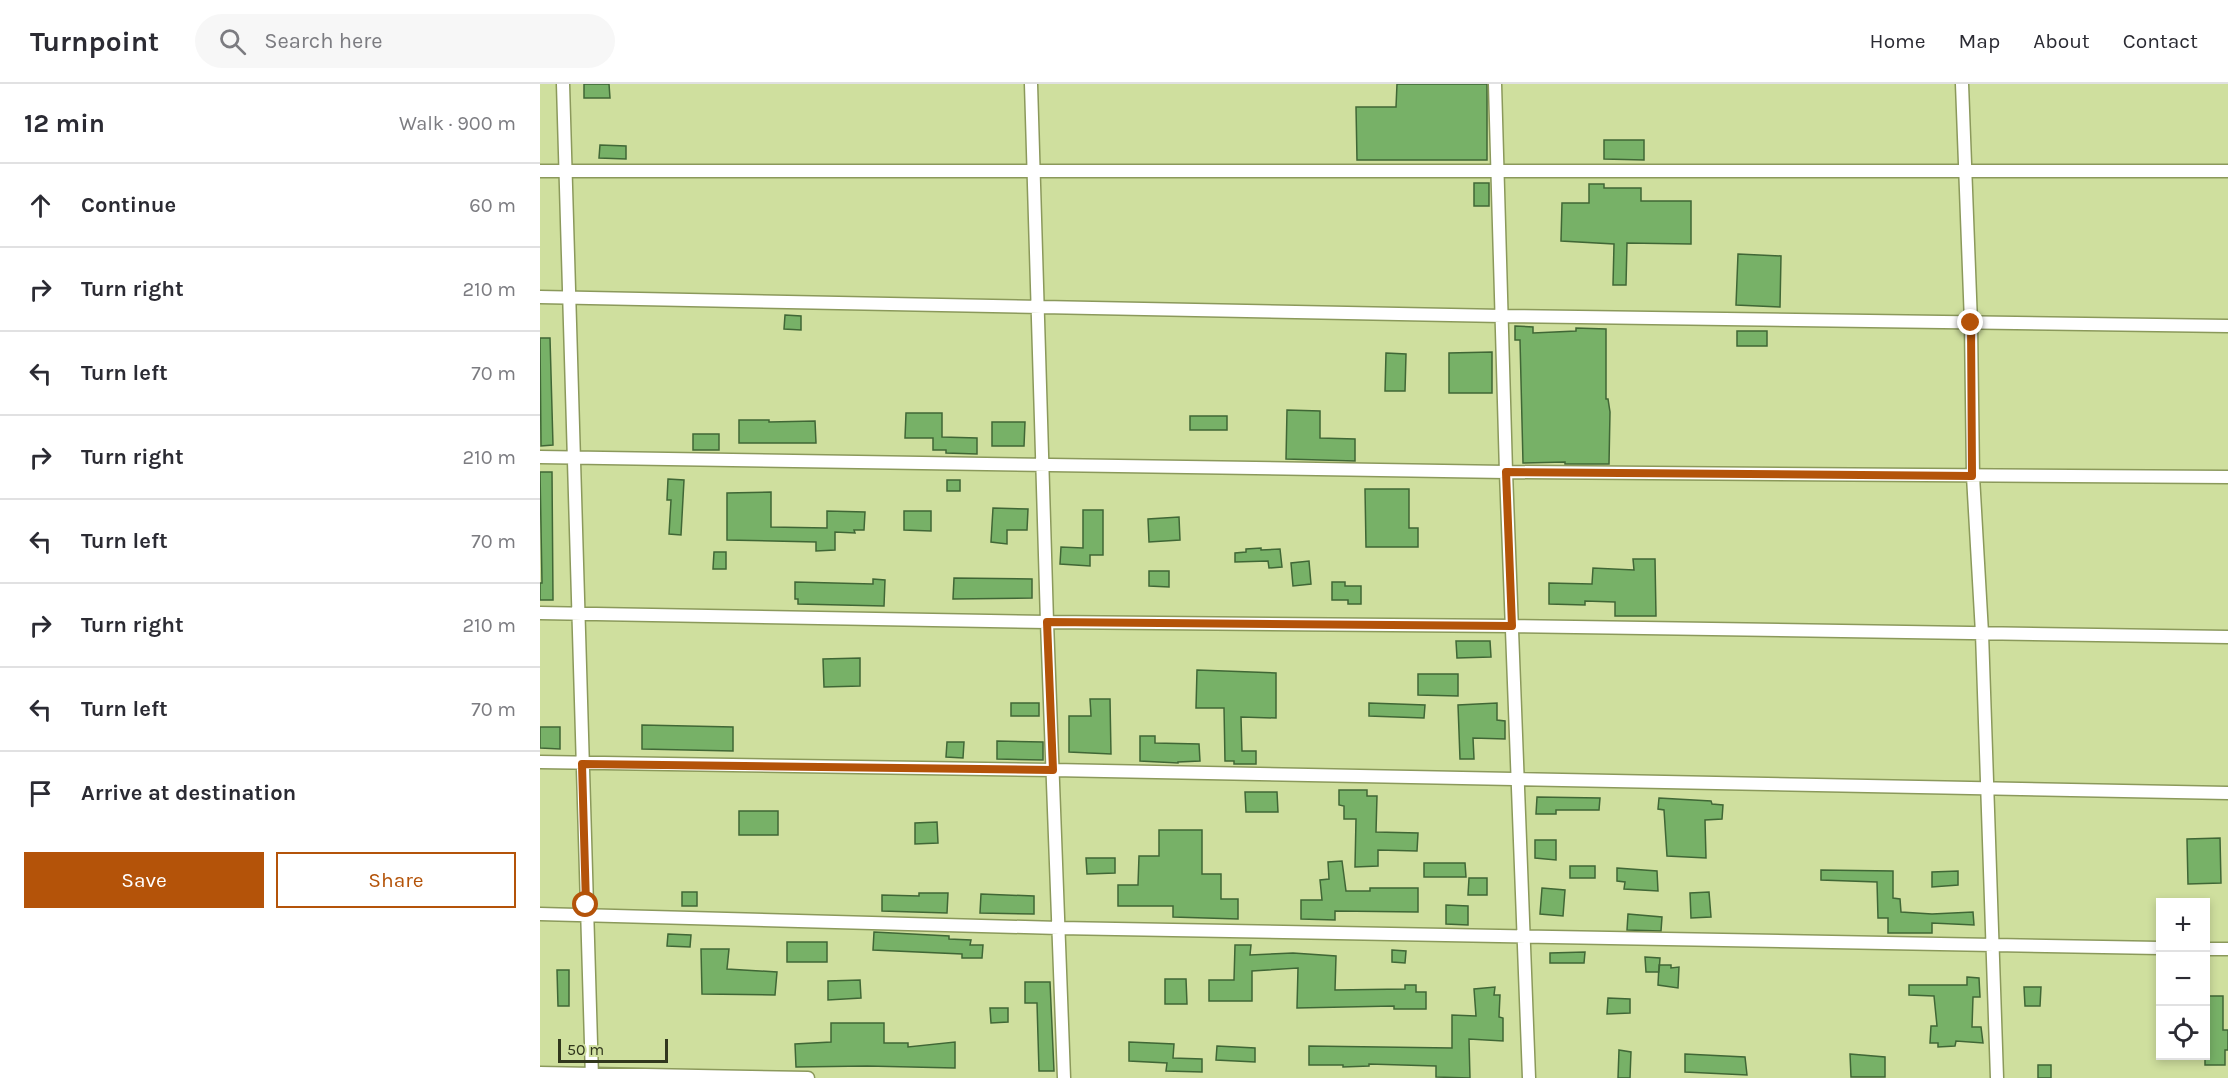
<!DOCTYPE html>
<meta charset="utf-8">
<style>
body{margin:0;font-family:Karla,sans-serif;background:#f7f7f7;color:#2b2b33}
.controls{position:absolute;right:18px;bottom:18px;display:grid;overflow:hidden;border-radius:0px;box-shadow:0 3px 9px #0003}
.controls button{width:54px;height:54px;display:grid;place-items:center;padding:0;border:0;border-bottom:2px solid #e1e1e2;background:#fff;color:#2b2b33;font:30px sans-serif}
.scale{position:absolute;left:18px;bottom:15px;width:110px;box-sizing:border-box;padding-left:6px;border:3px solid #31371d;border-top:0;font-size:16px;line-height:21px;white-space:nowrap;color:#31371d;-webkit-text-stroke:4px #cfdf9e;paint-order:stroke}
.stop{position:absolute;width:18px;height:18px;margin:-14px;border:4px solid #b45309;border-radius:50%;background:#fff}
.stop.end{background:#b45309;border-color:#fff;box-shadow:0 2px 6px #0008}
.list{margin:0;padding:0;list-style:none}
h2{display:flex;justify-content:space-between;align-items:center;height:78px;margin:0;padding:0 24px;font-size:26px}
h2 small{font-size:20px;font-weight:400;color:#7c7c81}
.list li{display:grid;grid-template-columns:39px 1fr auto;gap:18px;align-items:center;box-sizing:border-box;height:84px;padding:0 24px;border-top:2px solid #e1e1e2}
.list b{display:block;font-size:22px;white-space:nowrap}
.list em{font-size:20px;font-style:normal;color:#7c7c81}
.actions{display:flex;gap:12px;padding:18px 24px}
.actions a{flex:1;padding:14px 0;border:2px solid #b45309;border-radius:0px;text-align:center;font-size:21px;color:#b45309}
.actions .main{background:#b45309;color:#fff}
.icon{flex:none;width:33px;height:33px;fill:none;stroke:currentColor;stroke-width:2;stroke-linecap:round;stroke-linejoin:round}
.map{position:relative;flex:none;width:1688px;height:994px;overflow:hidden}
header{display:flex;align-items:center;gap:36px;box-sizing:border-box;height:84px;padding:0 30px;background:#fff;border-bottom:2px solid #e1e1e2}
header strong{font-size:28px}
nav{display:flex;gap:33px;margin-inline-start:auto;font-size:21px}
.search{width:420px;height:54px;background:#f7f7f7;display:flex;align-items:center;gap:15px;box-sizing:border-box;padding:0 21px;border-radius:33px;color:#7c7c81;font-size:22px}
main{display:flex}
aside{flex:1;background:#fff}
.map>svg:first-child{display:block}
.building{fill:#77b167;stroke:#406736;stroke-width:1.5}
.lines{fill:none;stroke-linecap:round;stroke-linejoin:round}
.minor-casing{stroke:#8b995b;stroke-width:15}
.minor{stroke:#fff;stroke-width:12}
.route{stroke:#b45309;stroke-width:8}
</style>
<header>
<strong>Turnpoint</strong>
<div class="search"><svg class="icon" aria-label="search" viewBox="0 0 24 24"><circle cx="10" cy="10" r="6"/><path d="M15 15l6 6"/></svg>Search here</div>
<nav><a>Home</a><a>Map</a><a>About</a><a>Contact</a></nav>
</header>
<main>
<aside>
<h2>12 min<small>Walk · 900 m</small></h2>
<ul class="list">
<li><svg class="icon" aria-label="ahead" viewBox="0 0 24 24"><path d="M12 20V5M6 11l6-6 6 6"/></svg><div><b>Continue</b></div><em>60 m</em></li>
<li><svg class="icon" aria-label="right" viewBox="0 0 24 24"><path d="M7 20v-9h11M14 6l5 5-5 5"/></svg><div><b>Turn right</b></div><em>210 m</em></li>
<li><svg class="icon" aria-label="left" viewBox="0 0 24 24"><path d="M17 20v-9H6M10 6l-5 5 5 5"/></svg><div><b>Turn left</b></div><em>70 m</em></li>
<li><svg class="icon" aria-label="right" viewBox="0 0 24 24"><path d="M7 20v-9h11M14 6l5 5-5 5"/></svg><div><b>Turn right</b></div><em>210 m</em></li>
<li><svg class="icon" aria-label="left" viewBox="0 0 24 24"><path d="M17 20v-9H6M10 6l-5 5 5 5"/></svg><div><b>Turn left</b></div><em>70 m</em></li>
<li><svg class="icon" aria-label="right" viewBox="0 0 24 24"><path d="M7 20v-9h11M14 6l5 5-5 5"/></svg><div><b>Turn right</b></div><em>210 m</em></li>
<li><svg class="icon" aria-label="left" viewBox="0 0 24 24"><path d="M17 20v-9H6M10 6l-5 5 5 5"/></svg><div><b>Turn left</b></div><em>70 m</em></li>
<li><svg class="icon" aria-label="arrive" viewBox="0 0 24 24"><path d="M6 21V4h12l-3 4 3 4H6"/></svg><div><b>Arrive at destination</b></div></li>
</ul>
<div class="actions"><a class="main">Save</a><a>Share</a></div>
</aside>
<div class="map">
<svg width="1688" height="994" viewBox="0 0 1688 994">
<rect width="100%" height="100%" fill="#cfdf9e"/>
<!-- building -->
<path class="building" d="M44,0H69L70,14H44Z
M857,0H947V76H817L816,23H856Z
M1064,56H1104V76L1064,75Z
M60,61L86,62V75L59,74Z
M934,99H949V122H934Z
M1049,100H1064V104H1101V117H1151V160L1087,159L1086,201H1073L1074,160L1021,157L1022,119H1049Z
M1198,170L1241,172L1240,223L1196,221Z
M245,231L261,232V246L244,245Z
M975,242L993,243V249L1036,247V244L1066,245V315H1068L1070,328L1069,380H1025V378L983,379L980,256H975Z
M1197,247H1227V262H1197Z
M0,254H10L13,361L1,362Z
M952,268V309H909V269Z
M846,269L866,270L865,307H845Z
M747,326L780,327V354L815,355V377L746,375Z
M366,329H402V353L437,354V370L406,369V366H393V354H365Z
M650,332H687V346H650Z
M199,336H229V338L275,337L276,359H199Z
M452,338H485L484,362H452Z
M153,350H179V366H153Z
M0,388H12L13,516H0V499H2Z
M128,395L144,396L141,451L129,450L131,416H127Z
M407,396H420V407H407Z
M825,405H869V444H878V463H826Z
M231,408V443L287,444V427L325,428L324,446H314L315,449L295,448V466L276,467V458L187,456V409Z
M453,424L488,425L487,446H467V460L451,458Z
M543,426H563V471H550V482L520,480L521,463L543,464Z
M364,427H391V447L364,446Z
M639,433L640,456L609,458L608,435Z
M721,464V466L740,465L742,483L729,484L728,477L695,478V469L706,468V465Z
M174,468H186V485H173Z
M1093,475H1115L1116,532H1075V518L1045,517V521L1009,520V499L1052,500L1053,484L1094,486Z
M769,477L771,500L753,502L751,479Z
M609,487H629V503L609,502Z
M414,494L492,495V514L413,515Z
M333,495L345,496L344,522L258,520V515H255V498L333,500Z
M792,498H805V502H821V520H808V516H792Z
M916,557H950L951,573L917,574Z
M320,574V602L284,603L283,575Z
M657,586L736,589V634L701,633L702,667H716V680H694V677H685L684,624H656Z
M878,590H918V612L878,611Z
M550,615H570L571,670L529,668V632H551Z
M471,619H499V632H471Z
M829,619L885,621L884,634L829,632Z
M957,619V636L965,637V655L933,654L934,675H920L918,621Z
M102,641L193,643V667L102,665Z
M0,643H20V665L0,664Z
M600,652H615V659L659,660L660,677L638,678V679L600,677Z
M457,657L503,658V676L457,675Z
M407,658H424L423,674L406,673Z
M799,706H827V712H837L836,748L878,749L877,767L838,766V782L815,783L816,735H804V722L799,721Z
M705,708H737L738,728H706Z
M997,713L1060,714L1059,726H1016V730H996Z
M1119,714L1171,717L1172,720L1183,721L1182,735L1165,736L1166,774L1127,772L1124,726L1118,725Z
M199,727H238V751H199Z
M397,738L398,759L375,760V739Z
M619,746H662V790H681V815H698V835L633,833V822H578V801H598L599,772H619Z
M1680,754L1681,799L1648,800L1647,755Z
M995,756H1016V776L995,774Z
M546,774H575V789L547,790Z
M802,777L806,807H830V804H878V828L795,827V836L761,835V816H782L780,796L789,795L788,778Z
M884,779H925L926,793H884Z
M1030,782H1055V794H1030Z
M1077,784L1117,787L1118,807L1084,805L1085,798L1077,797Z
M1281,786L1353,787V814L1360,815L1361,828L1392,830L1433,828L1434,841L1392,839V849H1348V834H1338L1337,798L1281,796Z
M1418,787V801L1392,803V788Z
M929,794H947V811H928Z
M1002,804L1025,806L1023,832L1000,830Z
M142,808H157V822H142Z
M1169,808L1171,833L1151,834L1150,809Z
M379,809H408L407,829L342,827V811L379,812Z
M441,810L494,812V830L440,829Z
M906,821L928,822V841L906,840Z
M1088,830L1122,833L1121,847L1087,846Z
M334,848L409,852V855L431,856L430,861H443L442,874H422V870L333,866Z
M128,850L151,851L150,863L127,862Z
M247,858H287V878H247Z
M695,861H711L710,871L753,869L796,872L795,906L865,905V901H876V908H886V925H854V922L757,924L758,884L712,887V917H669V896H694Z
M161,865H189L187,885L237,888L235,911L162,910Z
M852,866L866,867L865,879L852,878Z
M1045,868L1044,879H1010V869Z
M1105,873L1120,874L1119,888H1106Z
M1119,881H1131V884L1139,883L1138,904L1118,901Z
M17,886H29V922H18Z
M1427,893L1439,894L1440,913H1433L1432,943H1441L1443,959L1416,957L1415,962L1398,963V959H1390L1391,942H1397L1394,912L1369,911V901H1427Z
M625,895H646L647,920H625Z
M320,896L321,914L288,916V897Z
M485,898H510L514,987H499L497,919H485Z
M955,903L954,911H960L959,933L963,934V957L929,955L930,994L896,993V982L829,980V982L803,983V981H769V962L912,964V931L936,932L934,905Z
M1484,903H1501L1500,922H1485Z
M1665,912H1683V946H1688V966H1685V981H1665Z
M1068,914L1090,915V929L1067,930Z
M450,924H468V938L451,939Z
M291,939H344V959H368V963L415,958V984L327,982L256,983L255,960L291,958Z
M589,958L634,960L633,974L662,975V988L626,987L627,979L589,977Z
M677,962L715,964V978L676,976Z
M1079,966L1091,968L1090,994H1078Z
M1145,970L1205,973L1207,991L1145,988Z
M1310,970L1345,973V993H1311Z
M1498,981H1511V994H1498Z"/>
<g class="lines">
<!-- minor casing -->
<g class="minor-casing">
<path id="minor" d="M23,0L52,994
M491,0L507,538L524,994
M955,0L966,388L989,994
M1422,0L1431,239L1433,392L1442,549L1457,994
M0,87H1688
M0,213L962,232L1688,242
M0,373L966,388L1688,393
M0,529L507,538L972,542L1688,553
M0,678L513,686L1688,709
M0,830L519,844L1620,864
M1666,865H1688
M0,989L268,994"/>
</g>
<!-- minor -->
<use href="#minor" class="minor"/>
</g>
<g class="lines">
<!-- route -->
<path class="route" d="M46,821L42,680L513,686L507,538L972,542L966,388L1432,392L1431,239"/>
</g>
</svg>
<div class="controls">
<button>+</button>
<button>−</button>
<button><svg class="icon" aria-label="locate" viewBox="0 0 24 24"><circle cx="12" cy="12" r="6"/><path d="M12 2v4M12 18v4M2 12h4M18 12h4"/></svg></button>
</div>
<div class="scale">50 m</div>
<div class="stop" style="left:46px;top:821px"></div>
<div class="stop end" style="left:1431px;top:239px"></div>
</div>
</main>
